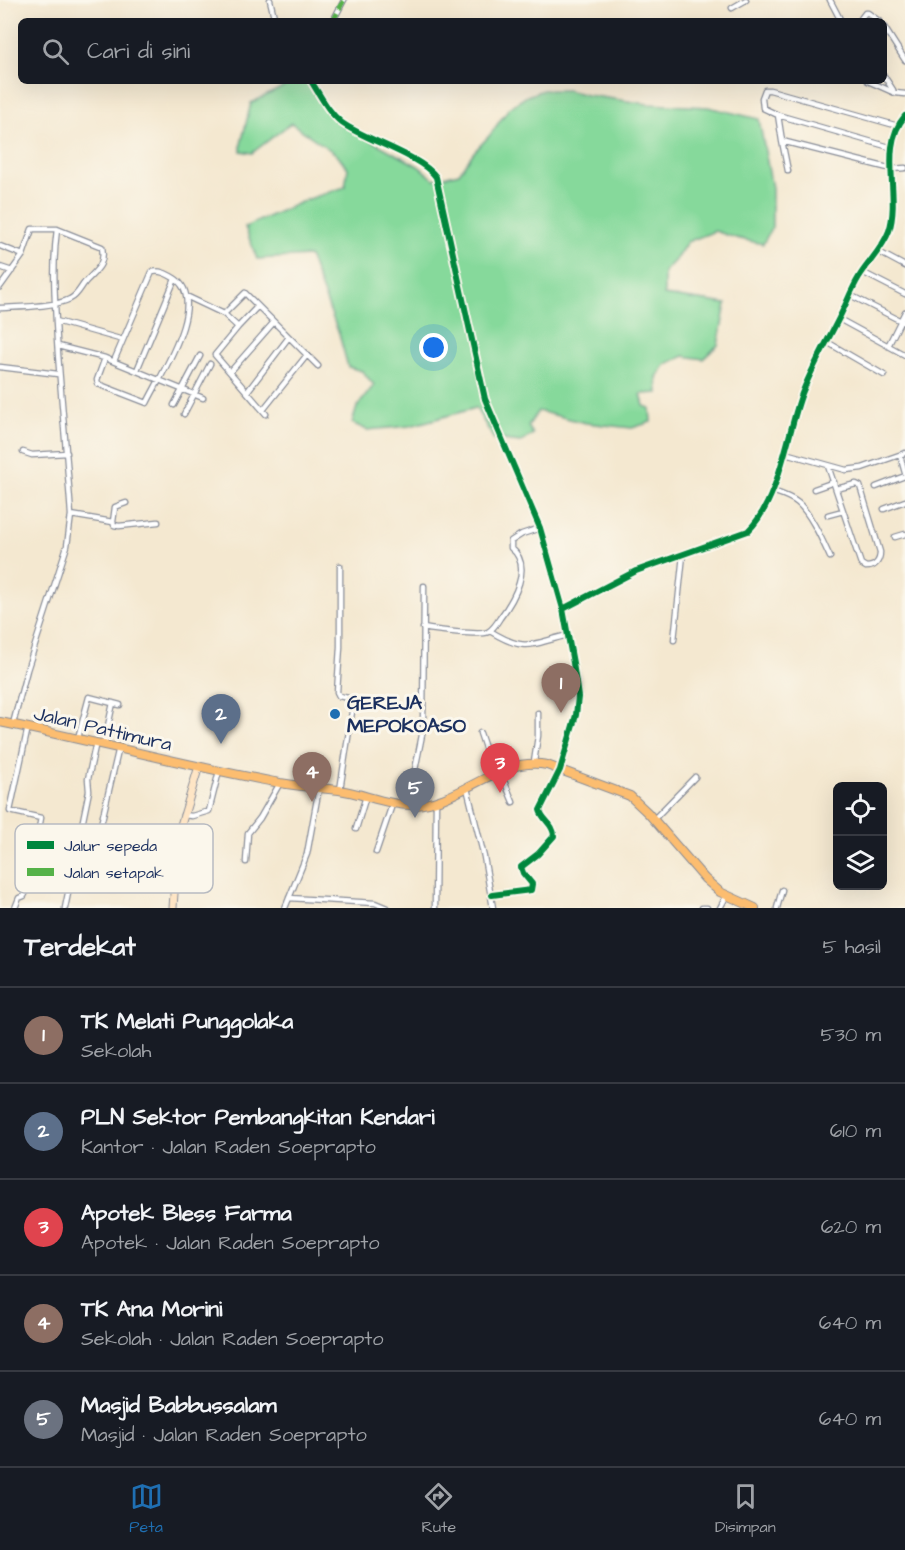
<!DOCTYPE html>
<html lang="id">
<meta charset="utf-8">
<style>
body{margin:0;font-family:"Architects Daughter",sans-serif;background:#20242c;color:#f1f3f6}
.controls{position:absolute;right:18px;bottom:18px;display:grid;overflow:hidden;border-radius:9px;box-shadow:0 6px 24px #0002}
.controls button{width:54px;height:54px;display:grid;place-items:center;padding:0;border:0;border-bottom:2px solid #363941;background:#171b24;color:#f1f3f6;font:30px sans-serif}
.you{position:absolute;left:434px;top:348px;width:21px;height:21px;margin:-15px;border:4px solid #fff;border-radius:50%;background:#1a73e8;box-shadow:0 0 0 9px #1a73e833}
.badge{display:grid;place-items:center;width:39px;height:39px;border-radius:50%;background:#1f6fb2;color:#fff;font-size:20px;font-weight:700}
.pin{position:absolute;translate:-50% -50px;filter:drop-shadow(0 2px 3px #0008)}
.pin::after{content:'';position:absolute;top:32px;width:21px;height:18px;background:inherit;clip-path:polygon(0 0,100% 0,50% 100%)}
.list{margin:0;padding:0;list-style:none}
h2{display:flex;justify-content:space-between;align-items:center;height:78px;margin:0;padding:0 24px;font-size:26px}
h2 small{font-size:20px;font-weight:400;color:#9ea1a6}
.list li{display:grid;grid-template-columns:39px 1fr auto;gap:18px;align-items:center;box-sizing:border-box;height:96px;padding:0 24px;border-top:2px solid #363941}
.list b{display:block;font-size:22px;white-space:nowrap}
.list p{margin:0;font-size:20px;white-space:nowrap;color:#9ea1a6}
.list em{font-size:20px;font-style:normal;color:#9ea1a6}
.icon{flex:none;width:33px;height:33px;fill:none;stroke:currentColor;stroke-width:2;stroke-linecap:round;stroke-linejoin:round}
.map{position:relative;flex:none;width:905px;height:908px;overflow:hidden}
.search{position:absolute;background:#171b24;box-shadow:0 6px 24px #0002;left:18px;right:18px;top:18px;height:66px;display:flex;align-items:center;gap:15px;box-sizing:border-box;padding:0 21px;border-radius:9px;color:#9ea1a6;font-size:22px}
.sheet{height:558px;background:#171b24}
nav{display:flex;justify-content:space-around;align-items:center;box-sizing:border-box;height:84px;border-top:2px solid #363941;background:#171b24;font-size:16px;color:#9ea1a6}
nav a{display:grid;justify-items:center;gap:3px}
nav .on{color:#1f6fb2}
.map>svg:first-child{display:block}
.green{fill:#86d99b;stroke:#50847c;stroke-width:1.5}
.lines{fill:none;stroke-linecap:round;stroke-linejoin:round}
.minor-casing{stroke:#888c97;stroke-width:7}
.secondary-casing{stroke:#888c97;stroke-width:9}
.trunk-casing{stroke:#888c97;stroke-width:10}
.minor{stroke:#fff;stroke-width:4.5}
.secondary{stroke:#fee5c5;stroke-width:7}
.trunk{stroke:#fcbd6f;stroke-width:8}
.quiet{stroke:#55b248;stroke-width:4.5;stroke-dasharray:9 4.5;stroke-linecap:butt}
.cycleway-casing{stroke:#fbf7ec;stroke-width:10}
.cycleway{stroke:#00873e;stroke-width:6}
.poi-dot{fill:#1f6fb2;stroke:#fbf7ec;stroke-width:2}
.labels{text-anchor:middle;stroke-width:6;stroke-linejoin:round;paint-order:stroke}
.poi-label{font-size:20px;font-weight:bold;fill:#1b2f5e;stroke:#fbf7ec;text-anchor:start}
.street-label{font-size:20px;fill:#1b2f5e;stroke:#fbf7ec}
.key{fill:#fbf7ec;stroke:#b8bbc1;stroke-width:1.5}
.key-label{font-size:16px;fill:#1b2f5e}
</style>
<div class="map">
<svg width="905" height="908" viewBox="0 0 905 908">
<rect width="100%" height="100%" fill="#fbf7ec"/>
<filter id="ink" filterUnits="userSpaceOnUse"><feTurbulence type="fractalNoise" baseFrequency=".0167" numOctaves="2"/><feDisplacementMap in="SourceGraphic" scale="12" xChannelSelector="R" yChannelSelector="G"/><feConvolveMatrix kernelMatrix="1 2 1 2 8 2 1 2 1" color-interpolation-filters="sRGB"/></filter>
<filter id="wash" filterUnits="userSpaceOnUse"><feTurbulence type="fractalNoise" baseFrequency=".008" numOctaves="4" result="noise"/><feDisplacementMap in="SourceGraphic" scale="24" xChannelSelector="R" yChannelSelector="G"/><feGaussianBlur stdDeviation="1.35" result="paint"/><feColorMatrix in="noise" values="0 0 0 0 0 0 0 0 0 0 0 0 0 0 0 0 0 1.4 0 .05"/><feComposite in="paint" operator="in"/></filter>
<g filter="url(#wash)">
<rect width="100%" height="100%" fill="#f4e8d0"/>
<!-- green -->
<path class="green" d="M295,81H308L322,103L339,123L418,166L434,179L459,173L474,152L490,135L509,108L527,96L543,90H567L587,95L648,104L708,107L759,119L772,188V227L763,244L736,238L715,231L687,242L676,259L664,272V295L726,304L718,345L703,359L684,356L666,364L657,377L658,393L641,394L644,406L650,408L651,422L632,428L586,423L538,411L528,426L533,434L521,442L494,439L476,408L410,426L367,430L352,423L357,407L374,385L362,371L348,367L339,334L309,256L257,259L245,227L306,200L345,187L348,168L336,154L291,123L252,153L241,151V144L251,103Z"/>
</g>
<g filter="url(#ink)">
<g class="lines">
<!-- minor casing -->
<g class="minor-casing">
<path id="minor" d="M270,0L275,21
M830,0L841,21
M732,8L746,0
M333,21L344,0
M859,21L865,13H868L879,21
M884,27L905,60
M884,76L893,90
M311,81C320,95 328,112 342,123C365,140 420,155 436,177L485,399L540,528L563,609L573,663L578,697L576,715L560,770L540,810C542,820 554,824 554,836L538,854L521,867L523,873L532,884L531,890L492,895
M868,81L895,93L905,94
M778,115L763,108L762,98L765,90H770L898,126
M782,141L788,171
M893,148L778,115L782,141L892,169L905,168
M0,246L23,255
M877,251L905,266
M0,267L12,271
M862,272L905,294
M0,287L23,255L32,229H57L102,247C105,263 99,268 88,279C81,285 79,295 70,299C55,307 17,307 0,308
M850,295L905,323
M186,296L224,314L245,293L318,366
M224,314L238,327L215,355L266,414
M839,319L905,355
M56,321L123,340
M238,327L258,306
M827,342L884,375
M58,346L105,358L203,398
M888,346L905,312
M105,358L97,380L98,384L147,403C160,376 210,300 174,278C167,274 160,270 152,272L114,361
M0,367L58,374
M137,370L175,279
M230,372L274,322
M247,392L289,337
M174,405L200,356
M263,410L307,355
M184,414L210,364
M23,452L32,455L67,453
M785,453L846,470L862,468L905,453
M900,455L905,473
M828,466L861,564L866,567C875,567 880,561 880,552L860,486L856,484L836,489
M876,487L905,476
M814,489L834,482
M772,491C781,494 791,497 798,503C811,514 823,542 830,557
M884,509L905,501
M71,515L113,522L114,525L119,526L158,522
M828,515L843,511
M113,522L115,507L126,503
M895,537L905,534
M340,566V647L337,692L339,696L352,699L353,705L340,790
M563,609L636,571L748,531C779,501 787,435 801,396C811,369 826,344 839,318C846,305 851,290 859,277C868,262 883,248 889,231C901,195 878,147 905,116
M423,628C434,630 480,636 488,632C493,629 497,623 500,618C513,601 534,566 511,548V541L522,534L540,528
M490,631C526,653 530,644 568,635
M674,640L683,555
M13,724L27,670L67,546L71,515C67,456 61,398 57,340C55,303 52,266 57,229
M480,733L485,748L498,772
M78,738L89,697L120,705
M104,744L113,703
M534,762L538,736V713
M495,773L505,783L513,802
M467,788L484,857L493,908
M408,805L423,730L424,586
M183,815L192,816L209,811L219,771
M654,819L695,777
M356,829L366,796
M376,852L393,802
M94,862L175,865
M246,862L248,833L260,818L280,783
M71,874L91,877L96,846L119,747
M289,898L375,903L387,908
M15,908L19,898L24,896L27,890L41,818L10,811L28,727
M65,908L89,791L88,779L96,742
M285,908L307,854L319,788
M435,908L436,801
M702,908H707
M720,908L727,895
M777,908L782,890"/>
</g>
<!-- secondary casing -->
<g class="secondary-casing">
<path id="secondary" d="M173,908L178,835L199,766"/>
</g>
<!-- trunk casing -->
<g class="trunk-casing">
<path id="trunk" d="M0,722C94,741 186,766 280,783C300,786 319,788 339,790C362,793 386,805 410,805C460,806 497,755 547,765L630,796L648,813L705,879L720,892L755,908"/>
</g>
<!-- minor -->
<use href="#minor" class="minor"/>
<!-- secondary -->
<use href="#secondary" class="secondary"/>
<!-- trunk -->
<use href="#trunk" class="trunk"/>
<!-- quiet -->
<path class="quiet" d="M333,21L344,0"/>
<!-- cycleway casing -->
<g class="cycleway-casing">
<path id="cycleway" d="M311,81C320,95 328,112 342,123C365,140 420,155 436,177L485,399L540,528L563,609L573,663L578,697L576,715L560,770L540,810C542,820 554,824 554,836L538,854L521,867L523,873L532,884L531,890L492,895
M563,609L636,571L748,531C779,501 787,435 801,396C811,369 826,344 839,318C846,305 851,290 859,277C868,262 883,248 889,231C901,195 878,147 905,116"/>
</g>
<!-- cycleway -->
<use href="#cycleway" class="cycleway"/>
</g>
</g>
<!-- markers -->
<circle class="poi-dot" cx="335" cy="714" r="6"/>
<g class="labels">
<!-- poi labels -->
<g class="poi-label">
<text x="347" y="709">GEREJA<tspan x="347" dy="23">MEPOKOASO</tspan></text>
</g>
<!-- street labels -->
<g class="street-label">
<text transform="translate(103 728) rotate(13)" y="7">Jalan Pattimura</text>
</g>
</g>
<!-- legend -->
<rect x="15" y="824" width="198" height="69" rx="9" class="key"/>
<rect x="27" y="841" width="27" height="8" fill="#00873e"/>
<rect x="27" y="868" width="27" height="8" fill="#55b248"/>
<g class="key-label">
<text x="64" y="851">Jalur sepeda</text>
<text x="64" y="878">Jalan setapak</text>
</g>
</svg>
<div class="controls">
<button><svg class="icon" aria-label="locate" viewBox="0 0 24 24"><circle cx="12" cy="12" r="6"/><path d="M12 2v4M12 18v4M2 12h4M18 12h4"/></svg></button>
<button><svg class="icon" aria-label="layers" viewBox="0 0 24 24"><path d="M12 4l9 5-9 5-9-5zM3 14l9 5 9-5"/></svg></button>
</div>
<div class="you"></div>
<div class="pin badge" style="left:561px;top:713px;background:#8d6e63">1</div>
<div class="pin badge" style="left:221px;top:744px;background:#5c6f8a">2</div>
<div class="pin badge" style="left:500px;top:793px;background:#e0444e">3</div>
<div class="pin badge" style="left:312px;top:802px;background:#8d6e63">4</div>
<div class="pin badge" style="left:415px;top:818px;background:#6b7280">5</div>
<div class="search"><svg class="icon" aria-label="search" viewBox="0 0 24 24"><circle cx="10" cy="10" r="6"/><path d="M15 15l6 6"/></svg>Cari di sini</div>
</div>
<section class="sheet">
<h2>Terdekat<small>5 hasil</small></h2>
<ul class="list">
<li><span class="badge" style="background:#8d6e63">1</span><div><b>TK Melati Punggolaka</b><p>Sekolah</p></div><em>530 m</em></li>
<li><span class="badge" style="background:#5c6f8a">2</span><div><b>PLN Sektor Pembangkitan Kendari</b><p>Kantor · Jalan Raden Soeprapto</p></div><em>610 m</em></li>
<li><span class="badge" style="background:#e0444e">3</span><div><b>Apotek Bless Farma</b><p>Apotek · Jalan Raden Soeprapto</p></div><em>620 m</em></li>
<li><span class="badge" style="background:#8d6e63">4</span><div><b>TK Ana Morini</b><p>Sekolah · Jalan Raden Soeprapto</p></div><em>640 m</em></li>
<li><span class="badge" style="background:#6b7280">5</span><div><b>Masjid Babbussalam</b><p>Masjid · Jalan Raden Soeprapto</p></div><em>640 m</em></li>
</ul>
</section>
<nav>
<a class="on"><svg class="icon" aria-label="map" viewBox="0 0 24 24"><path d="M3 6l6-2 6 2 6-2v14l-6 2-6-2-6 2zM9 4v14M15 6v14"/></svg>Peta</a>
<a><svg class="icon" aria-label="directions" viewBox="0 0 24 24"><path d="M12 3l9 9-9 9-9-9zM9 14v-3h6M13 9l2 2-2 2"/></svg>Rute</a>
<a><svg class="icon" aria-label="saved" viewBox="0 0 24 24"><path d="M7 4h10v16l-5-4-5 4z"/></svg>Disimpan</a>
</nav>
